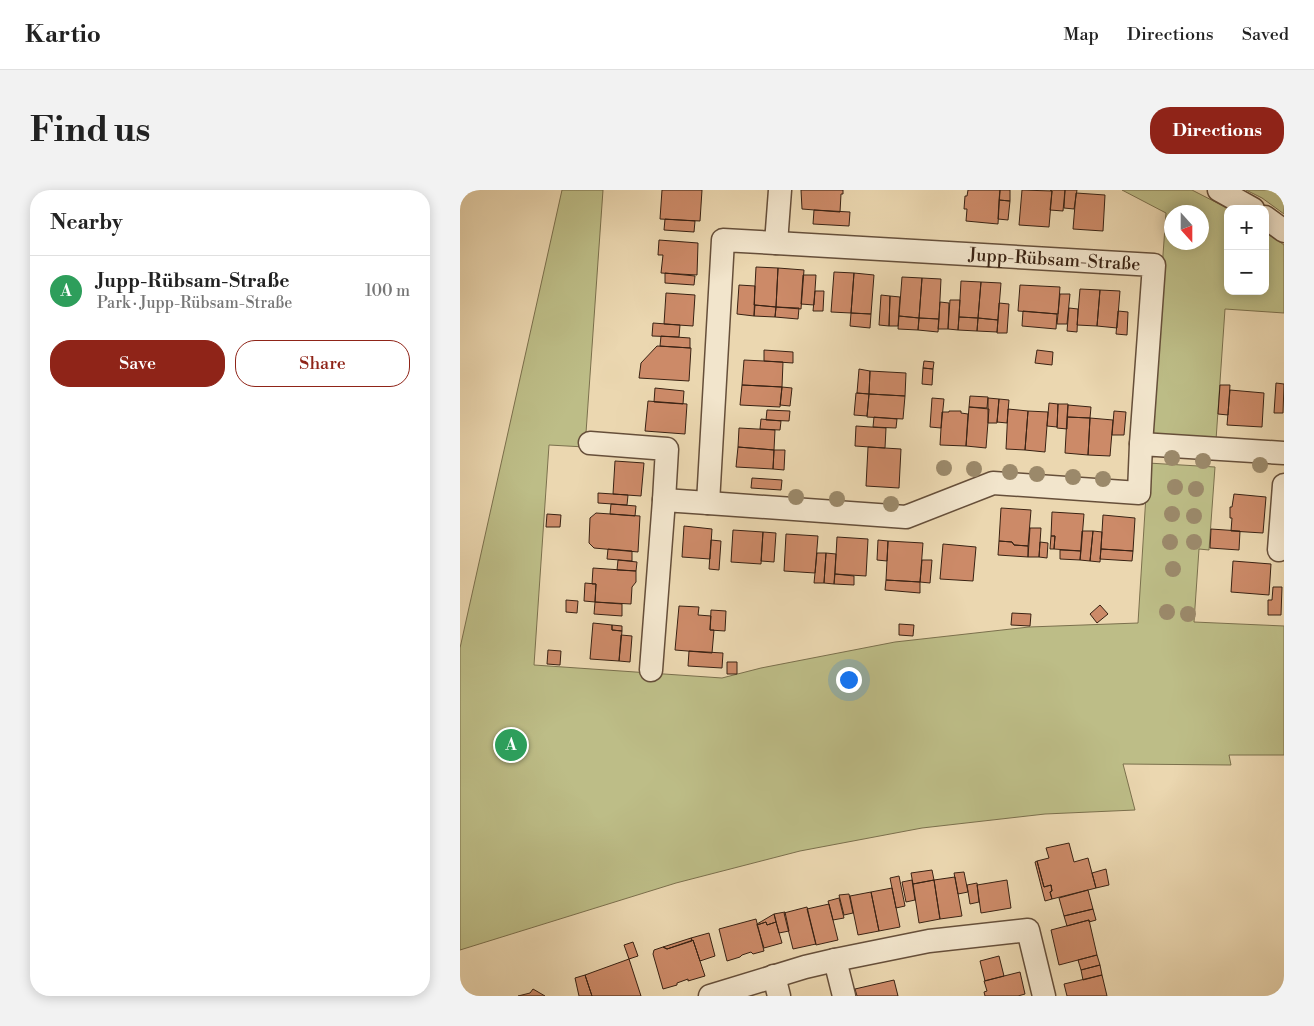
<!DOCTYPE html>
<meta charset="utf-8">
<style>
body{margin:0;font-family:"Libre Bodoni",serif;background:#f2f2f2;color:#222}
.controls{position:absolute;right:15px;top:15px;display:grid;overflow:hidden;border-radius:10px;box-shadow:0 2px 12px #0003}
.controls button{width:45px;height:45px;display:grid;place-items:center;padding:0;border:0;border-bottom:1px solid #e0e0e0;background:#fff;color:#222;font:25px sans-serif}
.compass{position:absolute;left:704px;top:15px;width:45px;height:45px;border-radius:50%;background:#fff;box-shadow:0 2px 12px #0003;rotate:159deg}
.you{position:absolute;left:388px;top:489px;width:18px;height:18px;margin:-12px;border:4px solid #fff;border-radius:50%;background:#1a73e8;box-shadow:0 0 0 8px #1a73e833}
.badge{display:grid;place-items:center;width:32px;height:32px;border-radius:50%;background:#8f2418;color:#fff;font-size:16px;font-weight:700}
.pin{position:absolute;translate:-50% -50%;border:2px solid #fff;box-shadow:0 1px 5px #0006}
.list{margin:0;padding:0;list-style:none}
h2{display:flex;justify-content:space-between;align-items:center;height:65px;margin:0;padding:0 20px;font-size:21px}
h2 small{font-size:16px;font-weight:400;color:#767676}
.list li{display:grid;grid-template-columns:32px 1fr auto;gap:15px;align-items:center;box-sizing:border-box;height:70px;padding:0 20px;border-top:1px solid #e0e0e0}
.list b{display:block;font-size:19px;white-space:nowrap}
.list p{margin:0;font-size:16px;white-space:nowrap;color:#767676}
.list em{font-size:16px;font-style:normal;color:#767676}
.actions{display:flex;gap:10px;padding:15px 20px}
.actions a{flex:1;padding:11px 0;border:1px solid #8f2418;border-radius:20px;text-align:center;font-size:18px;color:#8f2418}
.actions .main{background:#8f2418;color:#fff}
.map{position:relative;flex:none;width:824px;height:806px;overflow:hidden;border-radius:20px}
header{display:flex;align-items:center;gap:30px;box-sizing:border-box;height:70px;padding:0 25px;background:#fff;border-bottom:1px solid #e0e0e0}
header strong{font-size:24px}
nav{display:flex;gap:28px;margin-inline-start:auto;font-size:18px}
.intro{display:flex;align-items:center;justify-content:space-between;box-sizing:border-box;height:120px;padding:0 30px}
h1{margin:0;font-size:35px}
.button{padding:12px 22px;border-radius:20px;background:#8f2418;color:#fff;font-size:18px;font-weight:700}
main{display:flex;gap:30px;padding:0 30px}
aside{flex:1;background:#fff;border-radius:20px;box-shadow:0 2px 12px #0003}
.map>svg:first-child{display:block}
.green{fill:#bdbd87;stroke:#7b704d;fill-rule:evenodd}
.building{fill:#cc8a68;stroke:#392213}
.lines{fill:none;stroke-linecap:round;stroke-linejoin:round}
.street-casing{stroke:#664f3a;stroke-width:25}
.street{stroke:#f2e5cc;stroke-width:22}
.tree{fill:#9b896a}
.labels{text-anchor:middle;stroke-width:4;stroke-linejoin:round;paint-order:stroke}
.street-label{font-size:18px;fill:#392213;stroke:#f2e5cc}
</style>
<header>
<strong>Kartio</strong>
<nav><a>Map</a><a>Directions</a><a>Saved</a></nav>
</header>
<div class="intro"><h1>Find us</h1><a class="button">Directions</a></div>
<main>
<aside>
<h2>Nearby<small></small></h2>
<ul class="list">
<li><span class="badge" style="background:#2e9e5b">A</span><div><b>Jupp-Rübsam-Straße</b><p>Park · Jupp-Rübsam-Straße</p></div><em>100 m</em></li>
</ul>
<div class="actions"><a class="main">Save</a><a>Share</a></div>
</aside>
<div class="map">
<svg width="824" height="806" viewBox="0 0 824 806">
<rect width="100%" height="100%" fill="#ebd7b0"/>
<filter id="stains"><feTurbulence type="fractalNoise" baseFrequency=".004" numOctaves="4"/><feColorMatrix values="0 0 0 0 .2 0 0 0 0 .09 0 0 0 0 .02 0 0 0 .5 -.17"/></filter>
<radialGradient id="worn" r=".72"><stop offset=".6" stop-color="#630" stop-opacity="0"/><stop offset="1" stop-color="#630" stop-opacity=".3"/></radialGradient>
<!-- green -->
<path class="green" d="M102,0H143L125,257L89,255L74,475L262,488L301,478L435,452L569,437L678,433L688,273L755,277L749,360L739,359L734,432L824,436V565H769L771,575L663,574L675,620L585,624L462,638L340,661L216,693L0,760V458Z
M662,0H732L769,19L768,101H805V41L824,55V123L765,119L756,250L690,246L706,23ZM712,22H742V52H712Z
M786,0H824V24L802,8Z"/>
<!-- building -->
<path class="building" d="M202,0H242L240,31L200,29Z
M341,0H383V4H381L380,22L342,19Z
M508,0H540L538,34L506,31L507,19H504L505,6H507Z
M540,0H550V11L539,10Z
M562,0L592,1L589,37L559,35Z
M590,0H605L603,21L590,20L592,1Z
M605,0H617L614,19L604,18Z
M616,3L645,5L643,41L613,39Z
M539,10L550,11L548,30L538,29Z
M354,20L390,22L389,36L353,34Z
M205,29L235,31L234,42L204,40Z
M199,50L238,53L237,85L201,83L203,65H198Z
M296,77L318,78L316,117L294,115Z
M318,78L344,80L341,119L316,117Z
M374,82L394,83L391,123L371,122Z
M205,83L235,86L234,95L205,93Z
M394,83L414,85L411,124L391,123Z
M343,85H356L354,115L341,114Z
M442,87L462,88L459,128L439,126Z
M462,88L481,89L479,129L459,128Z
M501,91L521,92L518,128L499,127Z
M521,92L541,93L538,130L518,128Z
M279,95L295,96L294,126L277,124Z
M560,95L600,97L598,124L558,121Z
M620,99L640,100L637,136L617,135Z
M640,100L660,101L657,138L637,136Z
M355,101H364L363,121H353Z
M206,103L235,105L233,136L204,134Z
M600,104H610L607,134H597Z
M421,105L430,106L429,136L419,135Z
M430,106L440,107L438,136H429Z
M490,110H500L498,140L488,139Z
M480,112L489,113L488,139H478Z
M539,113L549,114L547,143H537Z
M295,115L316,117L315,127L294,126Z
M316,117L339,118L338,129L315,127Z
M609,118L618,119L617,142L607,141Z
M563,121L597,124L596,139L562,136Z
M658,121L668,122L667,145L656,144Z
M391,123L411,124L410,138L390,136Z
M439,126L459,128L458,140L438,139Z
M499,127L518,128L517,141L498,140Z
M459,128L479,129L478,142L458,140Z
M518,128L538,130L537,142L517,141Z
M193,133L220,135L219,147L192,146Z
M201,146L230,148V158L200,156Z
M197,156L231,158L229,191L179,188L181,173Z
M304,160L333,162V173L304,171Z
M577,160L593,162L592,175L575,173Z
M284,170L323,172L322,197L282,195Z
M464,171L474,172L473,179L463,178Z
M463,178L473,179L472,195L462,194Z
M399,179L410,181L409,204L397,203Z
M410,181L446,183L445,206L409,204Z
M816,193L824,194L823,223H814Z
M282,195L322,197L320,217L280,215Z
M760,195H770L768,225L758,224Z
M322,197L332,198L330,216L320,215Z
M195,198L224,201L223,214L194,212Z
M770,200L804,203L802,237L767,235Z
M396,203L409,204L407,226L394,225Z
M409,204L445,206L443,229L407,227Z
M510,206L528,207L527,218L509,217Z
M472,208L484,209L481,238L470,237Z
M528,208L539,209L537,233H528Z
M539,209L549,210L547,233L537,232Z
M188,211L227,214L225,244L185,241Z
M589,213L598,214L597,237L587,236Z
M598,214H608L607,239L597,238Z
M608,215L631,217L630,228L607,227Z
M509,217L529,219L526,258L506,256Z
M548,219L568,221L565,260L546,259Z
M307,220L330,221L329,231L306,230Z
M489,221H501V223L508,224L506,256L480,255L482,222H489Z
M568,221L588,222L585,262L565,260Z
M654,221L666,222L664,245H652Z
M414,227L437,229L436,238L413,237Z
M607,227L630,228L628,265L605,263Z
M630,228L653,230L650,266L628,265Z
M301,229L321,231L320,240L300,239Z
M396,236L426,238L425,258L395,256Z
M279,238L315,240L314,260L278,257Z
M278,257L314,260L313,279L276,277Z
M408,257L441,259L439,298L406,296Z
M314,260H325L324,280L313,279Z
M155,271L184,273L181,306L153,304Z
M292,288L322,290L321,300L291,298Z
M138,303L168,305L167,315L138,313Z
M774,304L806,307L803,343L771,341L772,328H770V317H772Z
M151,314L176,316L175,326L150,324Z
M541,318L571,320L568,356L554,355L552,352L539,351Z
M592,322L624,324L621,361L594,359L595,346H591Z
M136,323L180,326L178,362L134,358L129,353L130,328Z
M87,324L101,325L100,337H86Z
M643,325L675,328L673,361L641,359Z
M224,336L252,339L250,369L222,367Z
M570,338H581L579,367H568Z
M751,339L780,341L779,360L750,358Z
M273,340L303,342L301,374L271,372Z
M622,341H633L630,371L620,370Z
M633,341L642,342L640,372L630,371Z
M303,342L316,343L314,372L301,371Z
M326,344L358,346L355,383L324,381Z
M591,346H595L594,359H590Z
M377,347L408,349L406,386L375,384Z
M251,350L261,351L259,380L249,379Z
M418,350L428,351L427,371L417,370Z
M428,351L463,353L460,392L426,390Z
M539,351L552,352L554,355L568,356V367L538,365Z
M580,352L588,353L587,368L579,367Z
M483,354L516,357L513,391L480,389Z
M148,359L172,361V371L147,369Z
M641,359L673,361L672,371L640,369Z
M600,360L621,361L620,370L600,369Z
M357,363H366L364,393H354Z
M366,363L376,364L374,394L364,393Z
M158,370L177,372L176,381L157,380Z
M462,370H472L470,393L460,392Z
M773,371L811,374L809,405L771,402Z
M133,378L176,381V392L172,397L171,414L135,412L136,394H132Z
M375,384L394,386V395L374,394Z
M426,390L460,392V403L425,400Z
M125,393L136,394L135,412L124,411Z
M813,397H822L821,425H808V410H812Z
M106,410L118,411L117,423L106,422Z
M135,412L162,414V426L134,424Z
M640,415L648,424L637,433L630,424Z
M219,416L239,417L238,425L251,426L250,440H254L252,463L215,460Z
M251,420L266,421L265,441L250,440Z
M552,423L571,424L570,436L551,435Z
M133,433L152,435V440L162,441L159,471L130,469Z
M439,434L454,435L453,446L439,445Z
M152,435L162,436V441L152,440Z
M161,445L172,446L170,472L159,471Z
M88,460L101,461L100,475L87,474Z
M229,461L263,463L262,478L228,476Z
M267,472H277V484H267Z
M609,653L614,672L628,668L636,698L592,709L590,702L592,701L591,695L584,697L577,671L589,668L586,658Z
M577,671L584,697L591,695L592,701L590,702L592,709L585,711L575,672Z
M646,679L649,695L636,698L632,683Z
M472,680L474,690L453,694L451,683Z
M504,682L508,702L498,704L494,683Z
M439,686L445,716L436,718L430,688Z
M495,687L502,726L480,729L474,690Z
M452,690L455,710L446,712L442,692Z
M474,690L480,729L459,733L453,694Z
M547,690L551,718L521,723L517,695Z
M517,693L519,712L510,714L507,695Z
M432,698L440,737L419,741L411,702Z
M628,700L633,719L604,726L599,708Z
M411,702L419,741L398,745L390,706Z
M389,704L393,723L384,725L379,705Z
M379,708L384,728L373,730L368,711Z
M369,714L378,750L356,755L347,719Z
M347,717L356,754L333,759L324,723Z
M633,719L636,730L629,732V730L607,736L604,726Z
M325,722L329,741L319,743L314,724Z
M314,724L316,732L307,735L306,732L297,735V734Z
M296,729L304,761L293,764L291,762L282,765L280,767L267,771L259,739Z
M629,730L637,765L599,775L591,740Z
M306,732L307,735L316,732L322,753L304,758L297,735Z
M249,743L255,766L240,771L233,750L232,751L231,748Z
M231,748L232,751L207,759L203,757Z
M233,750L245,786L228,791V789L217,793V795L203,799L193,764L194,760L203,757L207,759Z
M173,752L178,766L169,769L164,755Z
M637,765L640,775L621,780L618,770Z
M539,766L544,786L525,791L520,771Z
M169,769L181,806H132L125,785Z
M640,775L642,785L623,790L621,780Z
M560,782L565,804L558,806H525L524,802L527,801L524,791Z
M125,785L132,806H119L115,788Z
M642,785L647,806H607L604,794Z
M434,790L438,806H397L395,799Z
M73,799L85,806H58L70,803Z"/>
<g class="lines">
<!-- street casing -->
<g class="street-casing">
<g id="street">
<path d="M759,0L793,19"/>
<path d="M805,27L824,41"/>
<path id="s1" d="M316,53L694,75L681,254"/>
<path d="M130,253L207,259L204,310"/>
<path d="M248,313L446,327L533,293L679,303L681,254L824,263"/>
<path d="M819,360L824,295"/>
<path d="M191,480L204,310L248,313L263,50L316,53L320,0"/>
<path d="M375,770L384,806"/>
<path d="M314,786L319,806"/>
<path d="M250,806L345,777L375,770L469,751L568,740L584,806"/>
</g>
</g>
<!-- street -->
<use href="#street" class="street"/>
</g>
<!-- trees -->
<g class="tree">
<circle cx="712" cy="268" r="8"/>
<circle cx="743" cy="271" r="8"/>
<circle cx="800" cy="275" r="8"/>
<circle cx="484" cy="278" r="8"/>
<circle cx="514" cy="279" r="8"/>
<circle cx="550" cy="282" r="8"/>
<circle cx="577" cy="284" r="8"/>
<circle cx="613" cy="287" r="8"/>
<circle cx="643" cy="289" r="8"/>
<circle cx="715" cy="297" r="8"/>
<circle cx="736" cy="299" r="8"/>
<circle cx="336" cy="307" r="8"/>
<circle cx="377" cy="309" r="8"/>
<circle cx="431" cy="314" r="8"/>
<circle cx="712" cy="324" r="8"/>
<circle cx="734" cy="326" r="8"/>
<circle cx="710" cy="352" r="8"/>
<circle cx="734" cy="352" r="8"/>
<circle cx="713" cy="379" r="8"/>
<circle cx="707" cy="422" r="8"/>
<circle cx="728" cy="424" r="8"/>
</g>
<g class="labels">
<!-- street labels -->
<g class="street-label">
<text dy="6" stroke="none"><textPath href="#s1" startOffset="279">Jupp-Rübsam-Straße</textPath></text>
</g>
</g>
<rect width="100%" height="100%" filter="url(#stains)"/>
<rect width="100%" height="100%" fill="url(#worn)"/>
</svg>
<div class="controls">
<button>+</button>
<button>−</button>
</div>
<svg class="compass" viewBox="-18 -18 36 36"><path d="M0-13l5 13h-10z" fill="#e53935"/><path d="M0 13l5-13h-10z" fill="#767676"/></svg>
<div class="you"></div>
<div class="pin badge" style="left:51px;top:555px;background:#2e9e5b">A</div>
</div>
</main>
